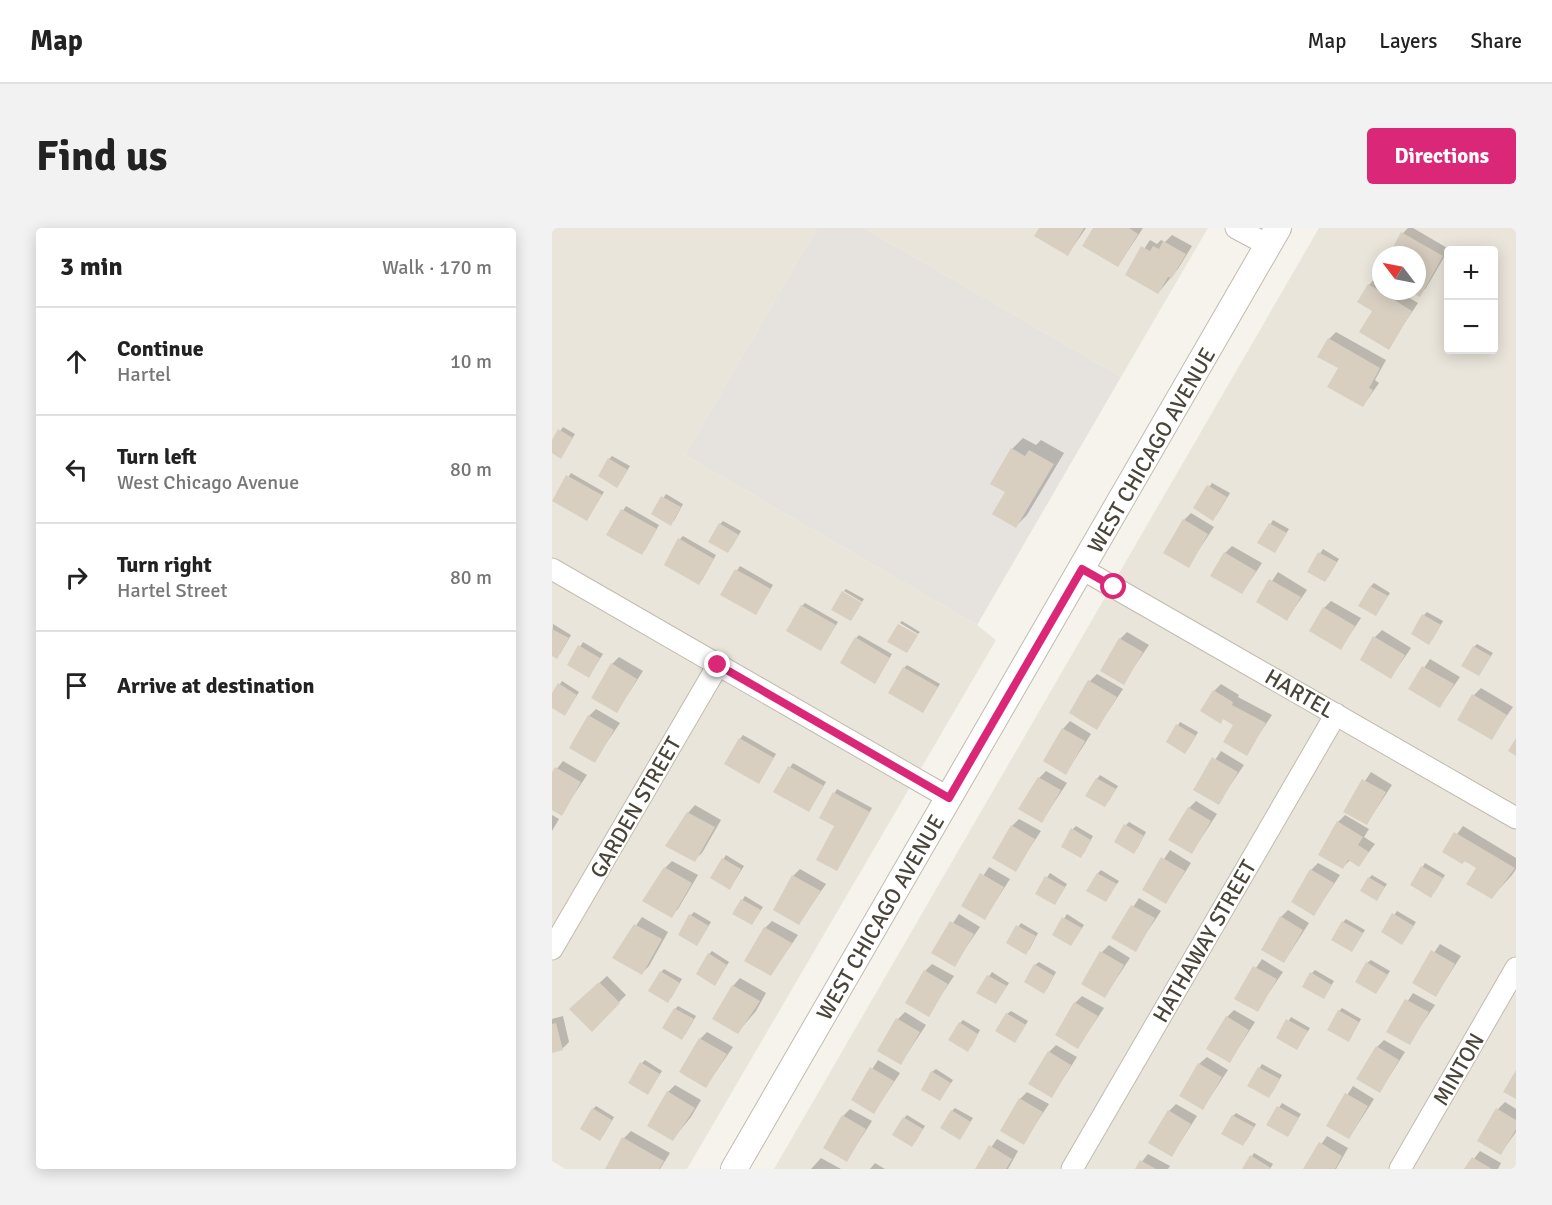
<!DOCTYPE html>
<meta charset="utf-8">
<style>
body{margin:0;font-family:Signika,sans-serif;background:#f2f2f2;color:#222}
.controls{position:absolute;right:18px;top:18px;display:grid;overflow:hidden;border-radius:6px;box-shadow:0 3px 15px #0003}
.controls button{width:54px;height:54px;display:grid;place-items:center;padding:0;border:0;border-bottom:2px solid #e0e0e0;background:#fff;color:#222;font:30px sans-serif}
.compass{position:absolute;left:820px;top:18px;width:54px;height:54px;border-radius:50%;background:#fff;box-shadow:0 3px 15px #0003;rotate:302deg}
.stop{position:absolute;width:18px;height:18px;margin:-14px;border:4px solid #db2777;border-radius:50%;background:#fff}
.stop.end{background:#db2777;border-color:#fff;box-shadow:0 2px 6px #0008}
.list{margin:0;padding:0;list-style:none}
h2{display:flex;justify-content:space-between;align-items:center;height:78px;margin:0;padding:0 24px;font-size:26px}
h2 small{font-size:20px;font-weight:400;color:#767676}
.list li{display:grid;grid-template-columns:39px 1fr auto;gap:18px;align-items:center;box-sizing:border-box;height:108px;padding:0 24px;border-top:2px solid #e0e0e0}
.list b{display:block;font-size:22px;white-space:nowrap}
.list p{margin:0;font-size:20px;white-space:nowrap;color:#767676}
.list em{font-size:20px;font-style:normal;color:#767676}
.icon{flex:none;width:33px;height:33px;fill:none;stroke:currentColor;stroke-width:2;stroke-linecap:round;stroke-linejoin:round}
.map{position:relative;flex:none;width:964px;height:941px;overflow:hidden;border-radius:6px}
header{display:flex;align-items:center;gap:36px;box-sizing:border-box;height:84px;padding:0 30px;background:#fff;border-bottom:2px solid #e0e0e0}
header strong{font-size:28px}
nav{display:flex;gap:33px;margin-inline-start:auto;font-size:21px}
.intro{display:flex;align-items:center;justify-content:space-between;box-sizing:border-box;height:144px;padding:0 36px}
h1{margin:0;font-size:42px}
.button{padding:15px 27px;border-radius:6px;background:#db2777;color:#fff;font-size:21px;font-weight:700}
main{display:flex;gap:36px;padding:0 36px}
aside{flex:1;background:#fff;border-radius:6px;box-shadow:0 3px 15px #0003}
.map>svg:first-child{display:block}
.residential{fill:#eae5da;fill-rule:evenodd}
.industrial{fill:#e6e2dd}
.shadow{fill:#0003}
.building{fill:#d8cfc1}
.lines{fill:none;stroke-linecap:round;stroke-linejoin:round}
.minor-casing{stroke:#c2bbae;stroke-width:23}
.tertiary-casing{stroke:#c2bbae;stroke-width:28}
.minor{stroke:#fff;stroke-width:21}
.tertiary{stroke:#fff;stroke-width:26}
.route{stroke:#db2777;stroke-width:8}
.labels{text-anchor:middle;stroke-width:4.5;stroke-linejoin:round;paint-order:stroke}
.street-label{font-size:22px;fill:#4b4439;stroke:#fff}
</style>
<header>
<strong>Map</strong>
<nav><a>Map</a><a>Layers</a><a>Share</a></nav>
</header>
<div class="intro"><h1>Find us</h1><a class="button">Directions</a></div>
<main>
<aside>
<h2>3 min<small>Walk · 170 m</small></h2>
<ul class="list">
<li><svg class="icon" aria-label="ahead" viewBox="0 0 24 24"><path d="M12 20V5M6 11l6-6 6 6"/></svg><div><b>Continue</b><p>Hartel</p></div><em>10 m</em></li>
<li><svg class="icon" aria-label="left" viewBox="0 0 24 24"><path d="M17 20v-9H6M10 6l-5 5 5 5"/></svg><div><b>Turn left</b><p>West Chicago Avenue</p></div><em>80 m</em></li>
<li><svg class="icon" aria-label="right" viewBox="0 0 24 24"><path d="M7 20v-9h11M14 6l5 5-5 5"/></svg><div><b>Turn right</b><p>Hartel Street</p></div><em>80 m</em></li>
<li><svg class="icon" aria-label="arrive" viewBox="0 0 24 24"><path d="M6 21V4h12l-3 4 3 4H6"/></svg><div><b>Arrive at destination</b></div></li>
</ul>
</aside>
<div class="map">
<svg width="964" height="941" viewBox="0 0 964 941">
<rect width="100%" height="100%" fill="#f6f3ec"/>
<!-- residential -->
<path class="residential" d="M0,0H265L133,227L425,397L444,412L135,941H13L0,933Z
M312,0H656L569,149Z
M767,0H964V941H222ZM897,22H942V122H897ZM829,27H865V63H829Z"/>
<!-- industrial -->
<path class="industrial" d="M265,0H312L569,149L425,397L133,227Z"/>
<!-- shadow -->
<path class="shadow" d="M489,0H534L516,26Z
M543,0H591L566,38Z
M856,0H861L897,21L874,60L867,67L860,63H865V27H842L851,5Z
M620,7L640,18L626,41L606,65L575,47L598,12L605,16L609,12L613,14Z
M824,49L829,53V63H846L866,75L836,120L822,83L817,57Z
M784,104L834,132L823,152L827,155L811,178L788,140L777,111Z
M11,199L23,206L9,229L0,223V215Z
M471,210L484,217L489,212L512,225L475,287L464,298L455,264L440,255L460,221Z
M60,228L78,238L65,258L57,231Z
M19,245L52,264L35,291L2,272Z
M660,255L678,265L664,288L643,280Z
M114,266L131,276L122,293L101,286Z
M74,278L107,297L93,322L56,306Z
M639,285L662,299L636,338L632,292Z
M721,292L737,301L723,323L707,314Z
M171,293L189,303L179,320L168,296Z
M131,308L164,327L150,352L128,311Z
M680,318L710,335L690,365L673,325Z
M771,321L787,331L776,349L757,343Z
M188,338L221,357L206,382L170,366Z
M726,344L755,362L735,391L706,374Z
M822,355L838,365L824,386L819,358Z
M294,361L312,371L310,374L292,363Z
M779,373L809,390L789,420L772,380Z
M253,375L286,394L269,421L250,378Z
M875,384L891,393L880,412L872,387Z
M350,393L368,404L366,406L348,395Z
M1,396L19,407L8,426H0Z
M830,402L859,420L839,449L823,409Z
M575,404L597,417L571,455L568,411Z
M307,407L340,426L323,454L304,410Z
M31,414L51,426L37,448L17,437Z
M925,416L941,425L927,447L922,419Z
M67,429L91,443L65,483L60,436Z
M878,431L908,449L888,478L858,461Z
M355,437L388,456L371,483L352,440Z
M545,446L571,461L545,500L538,453Z
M10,453L27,464L13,486L0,478V468Z
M669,456L687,467L686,469L720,487L694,526L683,497L672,490L668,494L662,463Z
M929,460L961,479L939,510L922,467Z
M44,481L68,495L42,533L37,488Z
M518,493L539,506L514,545L511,501Z
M628,494L646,504L636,521L616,513Z
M191,507L224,526L207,554L188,511Z
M669,523L692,537L666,575L643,562Z
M11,533L35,547L9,586L0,580V547Z
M241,535L274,554L259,579L223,563Z
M494,543L515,555L490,593L487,550Z
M819,544L840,557L815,595L793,583Z
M548,547L566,558L556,574L545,551Z
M285,561L320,580L285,642L284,597L269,589Z
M644,573L665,586L640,624L637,580Z
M143,577L169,592L150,625L142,632L136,585Z
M0,587L7,591L0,603Z
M793,587L817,601L812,609L823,616L807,637L798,632L791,639L786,594Z
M467,591L489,603L463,642L460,598Z
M577,594L594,604L585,621L574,597Z
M524,598L541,608L532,625L521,601Z
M911,598L964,630V641L960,647L940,669L926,639L892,624Z
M618,622L639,635L614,674L592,661Z
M174,627L192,638L180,657L160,649Z
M120,633L146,647L126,681L119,688L113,640Z
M766,635L788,647L762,686L759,642Z
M873,635L893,647L882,665L860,657Z
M437,639L458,651L433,690L412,677Z
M248,641L274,656L247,695L241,648Z
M549,642L567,653L554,672L546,645Z
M498,645L515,656L503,676L485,665Z
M820,647L835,656L825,671L817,650Z
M193,668L211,679L200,696L182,685Z
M587,670L609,683L583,722L562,709Z
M736,682L757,695L732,734L729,689Z
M845,683L864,694L850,715L831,704Z
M142,684L159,694L145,716L139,687Z
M407,686L428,699L402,737L381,725Z
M515,686L532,697L519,717L502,706Z
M90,689L116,704L97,738L90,745L62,729Z
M794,691L813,702L800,723L791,694Z
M220,693L246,707L219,746L213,700Z
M469,695L486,705L477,722L456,714Z
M888,716L909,728L884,767L862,754Z
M557,717L578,730L553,768L550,724Z
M160,723L177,734L163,756L157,726Z
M710,731L731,744L705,782L684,770Z
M819,732L838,743L824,764L815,735Z
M487,734L504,744L495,761L483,737Z
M380,736L402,748L376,787L373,743Z
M112,741L130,751L119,770L109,744Z
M763,742L782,753L774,766L760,745Z
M440,744L457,755L444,774L426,764Z
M55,748L74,767L40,801L26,774Z
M188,750L214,765L204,783L186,804L181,758Z
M861,765L883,777L857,815L836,803Z
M530,768L552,780L526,819L523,775Z
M126,778L144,788L133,807L123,781Z
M790,780L809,791L799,809L787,783Z
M682,782L703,794L678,833L675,789Z
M459,783L476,793L463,813L455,786Z
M353,784L374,797L349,835L346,791Z
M11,788L17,814L10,821L0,824V791Z
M739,789L758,800L745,820L726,810Z
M411,792L428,802L419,819L408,795Z
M155,804L181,819L154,858L148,811Z
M832,812L853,824L828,863L825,819Z
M504,817L525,829L500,868L497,824Z
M655,829L676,842L651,880L647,836Z
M93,832L110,843L96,865L90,835Z
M326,832L348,845L322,884L301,871Z
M710,836L730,847L720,865L697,857Z
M384,841L401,852L388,871L380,844Z
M123,857L149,872L139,889L121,911L116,864Z
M801,858L822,871L797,910L776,897Z
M475,864L497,876L471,915L468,871Z
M953,874L964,881V904L949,925L946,881Z
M730,875L749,886L736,907L717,896Z
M624,876L645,888L620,927L617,883Z
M44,878L62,889L51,908L41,881Z
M403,880L421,890L408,910L400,883Z
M298,881L320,893L295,932L291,888Z
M684,885L704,896L694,913L681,888Z
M355,887L373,898L363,914L352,890Z
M79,903L118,925L108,941H54L72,910Z
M775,908L796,920L784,941H752Z
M445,911L466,923L456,941H424Z
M928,923L949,935L946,941H914Z
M702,925L721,936L718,941H692Z
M596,926L618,938L616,941H584Z
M269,930L289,941H259Z
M323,935L333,941H318Z"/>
<!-- building -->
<path class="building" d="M487,0H532L516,28L482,8Z
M541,0H577L586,6L566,39L530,18Z
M849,4L891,28L868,69L857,63H865V27H841L842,25L839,23Z
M611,13L634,26L620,50L616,49L606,66L573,47L589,18L598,23L601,18L607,21Z
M816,56L860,83L837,122L807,104L820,83L805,74Z
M776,110L828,140L817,160L821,162L811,179L775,159L786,140L765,129Z
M6,201L21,210L9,231L0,225V212Z
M459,220L473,228L477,222L502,236L464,300L440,286L453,264L438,256Z
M56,230L76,242L65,260L46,248Z
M14,247L50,267L35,293L0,273Z
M655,257L675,269L661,293L641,280Z
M109,268L129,279L119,298L99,286Z
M69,281L105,301L90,327L54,307Z
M631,291L656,306L637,340L611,325Z
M167,295L187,307L176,325L156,314Z
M717,295L735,305L723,325L705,315Z
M126,310L162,331L147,357L112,337Z
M672,324L704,343L690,366L658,348Z
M766,324L785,334L773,354L755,344Z
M183,341L219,361L204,387L168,367Z
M717,351L749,369L735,393L704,374Z
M818,358L836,368L824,388L806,378Z
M290,363L310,375L299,393L279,382Z
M249,377L284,397L269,423L234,403Z
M771,379L803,398L789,422L757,403Z
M870,386L889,397L877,417L859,406Z
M346,396L366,407L355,425L335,414Z
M0,401L17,410L5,431L0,428Z
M821,408L853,427L839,451L808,432Z
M303,409L338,430L323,456L288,435Z
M567,410L591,424L572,457L548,443Z
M26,417L48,430L37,450L15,437Z
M921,418L939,428L927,448L909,438Z
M59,435L85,451L65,485L39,470Z
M870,438L902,456L888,480L856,461Z
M351,439L386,459L371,485L336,465Z
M536,452L565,469L545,502L517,485Z
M6,455L25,467L13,488L0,480V465Z
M661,462L681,474L680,477L714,495L695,528L671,514L681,497L671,491L669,496L648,483Z
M920,466L955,487L940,512L905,492Z
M36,487L62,502L43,535L17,520Z
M624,496L644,508L633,526L614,514Z
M510,500L533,513L514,547L491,533Z
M187,510L222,530L207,556L172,536Z
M964,510V528L956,523Z
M660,529L686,544L667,577L641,562Z
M236,538L272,558L257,584L221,564Z
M3,539L29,554L10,588L0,582V544Z
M486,549L509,562L490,595L466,581Z
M544,550L564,561L553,579L533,568Z
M810,551L834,564L815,597L791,584Z
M281,564L318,584L285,643L264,632L282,598L267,590Z
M636,579L659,593L640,626L616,612Z
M135,584L163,599L143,634L113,618Z
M785,593L811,609L806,617L817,624L807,639L796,632L791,641L766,627Z
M572,596L592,608L582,626L562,614Z
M459,597L483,611L464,644L440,630Z
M519,600L539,612L529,630L509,619Z
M902,604L963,640L940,671L914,656L924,640L913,633L910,636L890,624Z
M609,629L633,643L614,676L590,662Z
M170,630L189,641L178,662L158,650Z
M869,638L891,650L879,670L858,657Z
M112,639L140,655L120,690L90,673Z
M758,641L782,655L762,688L739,674Z
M428,645L452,659L433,692L409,678Z
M545,645L565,656L554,674L534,663Z
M240,647L269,663L247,697L221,682Z
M493,648L513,659L503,677L483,666Z
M816,649L833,659L825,673L808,663Z
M189,671L209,682L200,697L180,686Z
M579,677L603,690L584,724L559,710Z
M840,685L862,698L850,717L829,704Z
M137,686L157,698L145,718L126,707Z
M728,688L751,702L732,735L709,722Z
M510,689L530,700L519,718L500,707Z
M398,693L422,706L403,739L379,725Z
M790,693L811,705L800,724L779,712Z
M82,696L110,711L90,747L60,730Z
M464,697L484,708L474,727L454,715Z
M212,699L240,715L219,748L192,733Z
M879,722L903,736L884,769L860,755Z
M548,723L572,737L553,770L529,756Z
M156,725L175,737L163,758L144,746Z
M814,734L836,747L824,766L803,754Z
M482,736L502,748L492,766L472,754Z
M701,738L725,751L706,784L682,771Z
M372,742L396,756L377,789L353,775Z
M108,743L128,755L116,775L96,763Z
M758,744L780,757L772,771L750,759Z
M435,747L455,758L444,776L424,765Z
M47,754L68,775L40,804L17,781Z
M180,757L208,773L186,806L160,791Z
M853,771L877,784L858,817L834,804Z
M522,774L546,788L526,821L503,807Z
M122,780L142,791L130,812L110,800Z
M786,782L807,794L797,814L775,802Z
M454,785L474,797L463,815L443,803Z
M674,788L697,802L678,835L654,821Z
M344,790L368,804L349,837L325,823Z
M734,791L756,803L745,822L724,810Z
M407,794L426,806L416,824L396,812Z
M4,795L11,822L0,825V796Z
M147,810L175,826L154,860L127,844Z
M824,818L847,832L828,865L804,851Z
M496,823L519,837L500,870L476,856Z
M88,834L108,846L96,867L76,855Z
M646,835L670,849L651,882L627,868Z
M318,839L342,853L322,886L299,872Z
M706,839L728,851L717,870L695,858Z
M964,842V871L951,864Z
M379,843L399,855L388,873L369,862Z
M115,863L143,880L121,913L95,898Z
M793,865L816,878L797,911L774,898Z
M467,870L491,884L472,917L448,903Z
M725,878L747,890L736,909L714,897Z
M40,880L60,892L48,913L28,901Z
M944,880L964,892V901L949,927L925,913Z
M399,882L419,894L408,912L388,900Z
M616,882L639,896L620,929L596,915Z
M290,887L314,901L295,934L271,920Z
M680,887L702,899L691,918L669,906Z
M351,889L371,901L360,919L340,907Z
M70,909L112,933L107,941H53Z
M767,914L790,928L783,941H751Z
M437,917L460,931L454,941H423Z
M698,927L719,940L718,941H690Z
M920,929L940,941H912Z
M588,932L604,941H583Z"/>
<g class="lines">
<!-- minor casing -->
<g class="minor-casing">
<path id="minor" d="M684,0L716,17
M0,341L397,570
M530,341L964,590
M0,721L166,437
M520,941L784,486
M848,941L964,740"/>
</g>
<!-- tertiary casing -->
<g class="tertiary-casing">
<path id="tertiary" d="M182,941L726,0"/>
</g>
<!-- minor -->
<use href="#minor" class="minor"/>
<!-- tertiary -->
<use href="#tertiary" class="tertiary"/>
</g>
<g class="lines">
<!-- route -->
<path class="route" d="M166,437L397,570L530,341L562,359"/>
</g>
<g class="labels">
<!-- street labels -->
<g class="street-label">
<text transform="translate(599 222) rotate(-60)" y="8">WEST CHICAGO AVENUE</text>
<text transform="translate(748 465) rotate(30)" y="8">HARTEL</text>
<text transform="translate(83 579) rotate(-60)" y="8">GARDEN STREET</text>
<text transform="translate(328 689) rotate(-60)" y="8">WEST CHICAGO AVENUE</text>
<text transform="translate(652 713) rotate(-60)" y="8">HATHAWAY STREET</text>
<text transform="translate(906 841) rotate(-60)" y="8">MINTON</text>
</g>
</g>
</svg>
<div class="controls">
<button>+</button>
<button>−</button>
</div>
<svg class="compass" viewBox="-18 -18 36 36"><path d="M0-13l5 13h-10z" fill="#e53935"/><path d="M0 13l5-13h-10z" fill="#767676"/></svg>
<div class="stop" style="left:562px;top:359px"></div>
<div class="stop end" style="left:166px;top:437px"></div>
</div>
</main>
